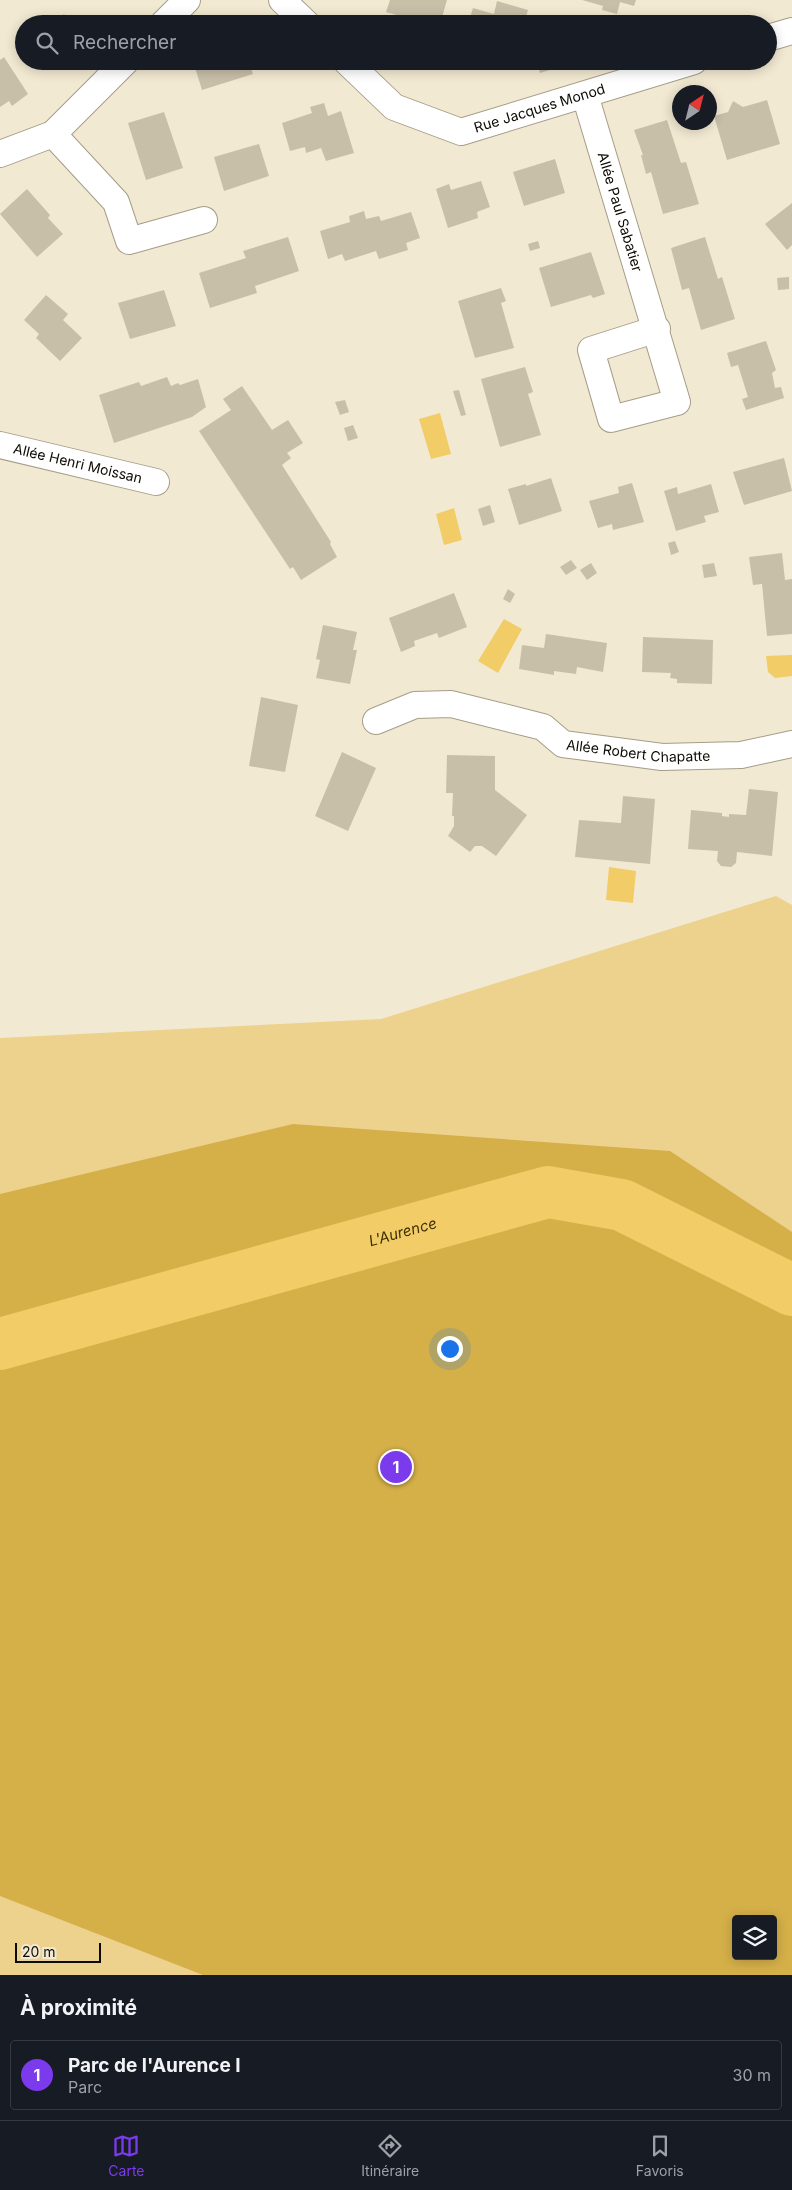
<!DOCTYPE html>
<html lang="fr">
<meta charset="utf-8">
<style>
body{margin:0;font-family:Inter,sans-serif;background:#20242c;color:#f1f3f6}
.controls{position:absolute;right:15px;bottom:15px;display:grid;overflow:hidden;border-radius:5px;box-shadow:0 2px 12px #0003}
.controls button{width:45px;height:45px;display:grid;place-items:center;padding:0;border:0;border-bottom:1px solid #363941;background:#171b24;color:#f1f3f6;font:25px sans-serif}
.compass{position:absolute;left:672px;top:85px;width:45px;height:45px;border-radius:50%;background:#171b24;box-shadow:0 2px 12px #0003;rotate:35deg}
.scale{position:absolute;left:15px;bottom:12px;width:86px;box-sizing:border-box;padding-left:5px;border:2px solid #0e0b05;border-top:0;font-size:14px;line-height:18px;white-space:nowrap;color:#0e0b05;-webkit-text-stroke:4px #f2e9d2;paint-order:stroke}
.you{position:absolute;left:449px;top:1348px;width:18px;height:18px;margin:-12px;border:4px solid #fff;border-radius:50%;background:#1a73e8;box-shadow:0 0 0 8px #1a73e833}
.badge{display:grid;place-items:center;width:32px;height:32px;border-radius:50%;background:#7c3aed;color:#fff;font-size:16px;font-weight:700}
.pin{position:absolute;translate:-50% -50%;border:2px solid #fff;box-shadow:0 1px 5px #0006}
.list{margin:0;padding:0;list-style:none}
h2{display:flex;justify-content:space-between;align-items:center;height:65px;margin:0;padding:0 20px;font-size:21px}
h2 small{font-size:16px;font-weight:400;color:#9ea1a6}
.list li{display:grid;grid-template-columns:32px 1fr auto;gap:15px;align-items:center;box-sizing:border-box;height:70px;margin:0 10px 10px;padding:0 10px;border:1px solid #363941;border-radius:5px}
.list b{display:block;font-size:19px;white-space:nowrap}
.list p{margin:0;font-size:16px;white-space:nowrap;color:#9ea1a6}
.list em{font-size:16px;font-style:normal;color:#9ea1a6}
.icon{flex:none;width:28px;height:28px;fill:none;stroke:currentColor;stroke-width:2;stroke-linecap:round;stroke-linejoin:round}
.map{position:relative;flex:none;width:792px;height:1975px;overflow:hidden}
.search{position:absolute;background:#171b24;box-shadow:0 2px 12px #0003;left:15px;right:15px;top:15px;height:55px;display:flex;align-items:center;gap:12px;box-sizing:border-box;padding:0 18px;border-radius:28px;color:#9ea1a6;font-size:19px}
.sheet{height:145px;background:#171b24}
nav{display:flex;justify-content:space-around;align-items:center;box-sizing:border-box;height:70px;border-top:1px solid #363941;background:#171b24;font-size:14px;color:#9ea1a6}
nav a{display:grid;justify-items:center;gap:2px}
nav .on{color:#7c3aed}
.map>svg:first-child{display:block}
.green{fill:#edd28d;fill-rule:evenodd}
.forest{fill:#d5b049;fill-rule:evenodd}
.water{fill:#f2cc67}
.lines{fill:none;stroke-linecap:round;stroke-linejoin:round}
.river{stroke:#f2cc67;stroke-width:52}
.building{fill:#c8bfa9}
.minor-casing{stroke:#a69d88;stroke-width:28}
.minor{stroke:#fff;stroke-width:26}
.labels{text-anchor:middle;stroke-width:4;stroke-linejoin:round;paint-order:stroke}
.street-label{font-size:14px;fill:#0e0b05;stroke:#f2e9d2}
.water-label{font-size:15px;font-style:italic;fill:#3e2f01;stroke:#f2e9d2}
</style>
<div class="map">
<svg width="792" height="1975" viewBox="0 0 792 1975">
<rect width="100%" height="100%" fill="#f2e9d2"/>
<!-- green -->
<path class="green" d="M776,896L792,905V1975H0V1038L381,1019ZM736,1919H773V1956H736Z"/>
<!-- forest -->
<path class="forest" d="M293,1124L670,1151L792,1232V1975H203L0,1896V1194ZM736,1919H773V1956H736Z"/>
<!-- water -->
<path class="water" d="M440,413L451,454L431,459L419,419Z
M454,508L462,540L444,545L436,514Z
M504,619L522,629L498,673L478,661Z
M792,655V676L775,678L768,672L766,656Z
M609,867L636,871L633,903L606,900Z"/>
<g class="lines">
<!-- river -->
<path class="river" id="s1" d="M0,1344L548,1192L622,1205L792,1290"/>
</g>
<!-- building -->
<path class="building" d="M390,0H447L440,24H427L386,12Z
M582,0H636L634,6L620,2L617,14L602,10L603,6Z
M497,1L528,10L524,24H468L473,8L494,14Z
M64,14L71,24H49Z
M4,57L28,94L12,106L9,101L0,107V60Z
M38,61H57L43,70Z
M193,61H248L253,74L202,90Z
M551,61L553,69L540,73L537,62Z
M767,100L780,144L727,160L714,116L728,112L733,101L743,107Z
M324,103L328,116L341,111L354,153L326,161L321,148L306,153L305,147L290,151L282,123L312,113L310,107Z
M164,112L183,168L146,180L128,123Z
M667,120L681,163L686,162L699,204L663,214L651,172L646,174L641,155H643L634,130Z
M259,144L269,176L224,191L214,157Z
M555,159L565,193L524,206L513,172Z
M481,181L490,207L477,212L478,218L448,228L436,189L449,184L451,190Z
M27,189L50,215L48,218L63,234L37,257L0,214Z
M792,203V245L787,250L765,224Z
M364,211L366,219L379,216L381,221L411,212L420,238L406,243L408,250L379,259L376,251L345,261L342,254L328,259L320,231L350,222L349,216Z
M288,237L299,271L255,286L257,293L210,308L199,273L246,258L243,251Z
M705,237L718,279L722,277L735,319L701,330L689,288L682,290L671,248Z
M538,241L540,248L530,251L528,244Z
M591,252L605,294L593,298L591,295L551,307L539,268Z
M789,277V289L778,290L777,278Z
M501,288L506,301L501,303L514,348L475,358L458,301Z
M164,290L176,326L130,339L118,303Z
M46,295L68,314L63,320L82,338L60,361L36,338L39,334L24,320Z
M766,341L776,370L772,373L775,388L781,387L784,398L746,410L742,399L748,397L738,365L731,367L727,353Z
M525,367L533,392L528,394L541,435L500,447L481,379Z
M167,377L171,386L178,383L180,385L198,379L206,407L192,417L114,443L99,395L139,382L141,386Z
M242,386L272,430L288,420L303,443L287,453L291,458L282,465L331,542L330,544L337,557L301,580L293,567L290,569L199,431L231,410L223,399Z
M459,390L466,415L461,416L453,391Z
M345,400L349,412L340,415L335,402Z
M353,425L358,438L348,441L344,428Z
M784,458L792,491L744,505L733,472Z
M551,478L562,511L519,525L508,489L526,484V486Z
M632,483L644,522L613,530L612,524L598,528L589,501L619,493L618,487Z
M711,484L719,512L704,516L706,522L676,531L664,491L677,487L678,494Z
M490,505L495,522L483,526L478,509Z
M675,541L679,552L671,555L668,543Z
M782,553L785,580L792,579V634L767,636L762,584L753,585L749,557Z
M571,560L577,568L566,575L560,567Z
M591,563L597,573L587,580L580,570Z
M714,563L717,576L704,578L702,565Z
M508,589L515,594L510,603L503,599Z
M454,593L467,627L439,638L437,633L414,641L415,646L401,652L389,618Z
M323,625L357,632L353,650H357L350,684L316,678L320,660L316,659Z
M546,634L607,643L603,672L577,667L576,674L554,671V675L519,669L522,645L544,648Z
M643,637L713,640L712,684L677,683V679L670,678L671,673L642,672Z
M261,697L298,705L285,772L249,766Z
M342,752L376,768L348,831L315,816Z
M447,755L495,756V790L527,815L496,856L482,846H475L470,852L448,836L454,826V816H452L453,793H446Z
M749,789L778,792L772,856L737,852L736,863L731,867L721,866L717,861L718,851L688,849L691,810L722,813V816L729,817V814L746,815Z
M623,796L655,799L650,864L575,857L579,820L621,823Z"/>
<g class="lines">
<!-- minor casing -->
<g class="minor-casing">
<g id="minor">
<path d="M282,0L307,24"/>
<path d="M163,24L187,0"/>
<path d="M768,38L792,31"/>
<path id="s2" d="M346,61L394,107L461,132L694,61"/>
<path id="s3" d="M585,95L677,402L611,419L591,350L657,329"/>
<path d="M53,134L116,202L129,241L204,220"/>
<path d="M0,154L53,134L126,61"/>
<path id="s4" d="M0,445L156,482"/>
<path id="s5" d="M376,721L415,705L451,704L543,727L563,744L662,757L741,755L792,744"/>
</g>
</g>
<!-- minor -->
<use href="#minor" class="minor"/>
</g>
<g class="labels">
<!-- street labels -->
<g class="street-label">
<text dy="5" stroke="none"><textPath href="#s2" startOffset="220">Rue Jacques Monod</textPath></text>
<text dy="5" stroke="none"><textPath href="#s3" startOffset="122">Allée Paul Sabatier</textPath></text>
<text dy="5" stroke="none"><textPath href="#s4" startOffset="80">Allée Henri Moissan</textPath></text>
<text dy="5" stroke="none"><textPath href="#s5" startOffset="275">Allée Robert Chapatte</textPath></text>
</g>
<!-- water labels -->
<g class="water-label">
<text dy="5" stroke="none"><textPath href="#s1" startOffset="418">L'Aurence</textPath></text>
</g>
</g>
</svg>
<div class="controls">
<button><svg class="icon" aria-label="layers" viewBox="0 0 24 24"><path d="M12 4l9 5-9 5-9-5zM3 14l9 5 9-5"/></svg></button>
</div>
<svg class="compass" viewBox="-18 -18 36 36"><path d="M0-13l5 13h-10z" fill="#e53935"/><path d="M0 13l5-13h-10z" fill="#9ea1a6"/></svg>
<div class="scale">20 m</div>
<div class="you"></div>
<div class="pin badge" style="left:396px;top:1467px">1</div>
<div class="search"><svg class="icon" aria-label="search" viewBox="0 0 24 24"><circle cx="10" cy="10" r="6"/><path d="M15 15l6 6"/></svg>Rechercher</div>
</div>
<section class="sheet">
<h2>À proximité<small></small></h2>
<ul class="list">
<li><span class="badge">1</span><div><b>Parc de l'Aurence I</b><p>Parc</p></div><em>30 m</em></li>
</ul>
</section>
<nav>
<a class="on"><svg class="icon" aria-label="map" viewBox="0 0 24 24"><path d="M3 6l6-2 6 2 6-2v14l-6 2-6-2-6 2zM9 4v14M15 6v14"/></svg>Carte</a>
<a><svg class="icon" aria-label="directions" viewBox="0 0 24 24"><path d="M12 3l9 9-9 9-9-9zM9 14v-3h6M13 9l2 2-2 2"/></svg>Itinéraire</a>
<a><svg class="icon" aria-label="saved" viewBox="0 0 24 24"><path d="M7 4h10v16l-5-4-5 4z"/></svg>Favoris</a>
</nav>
